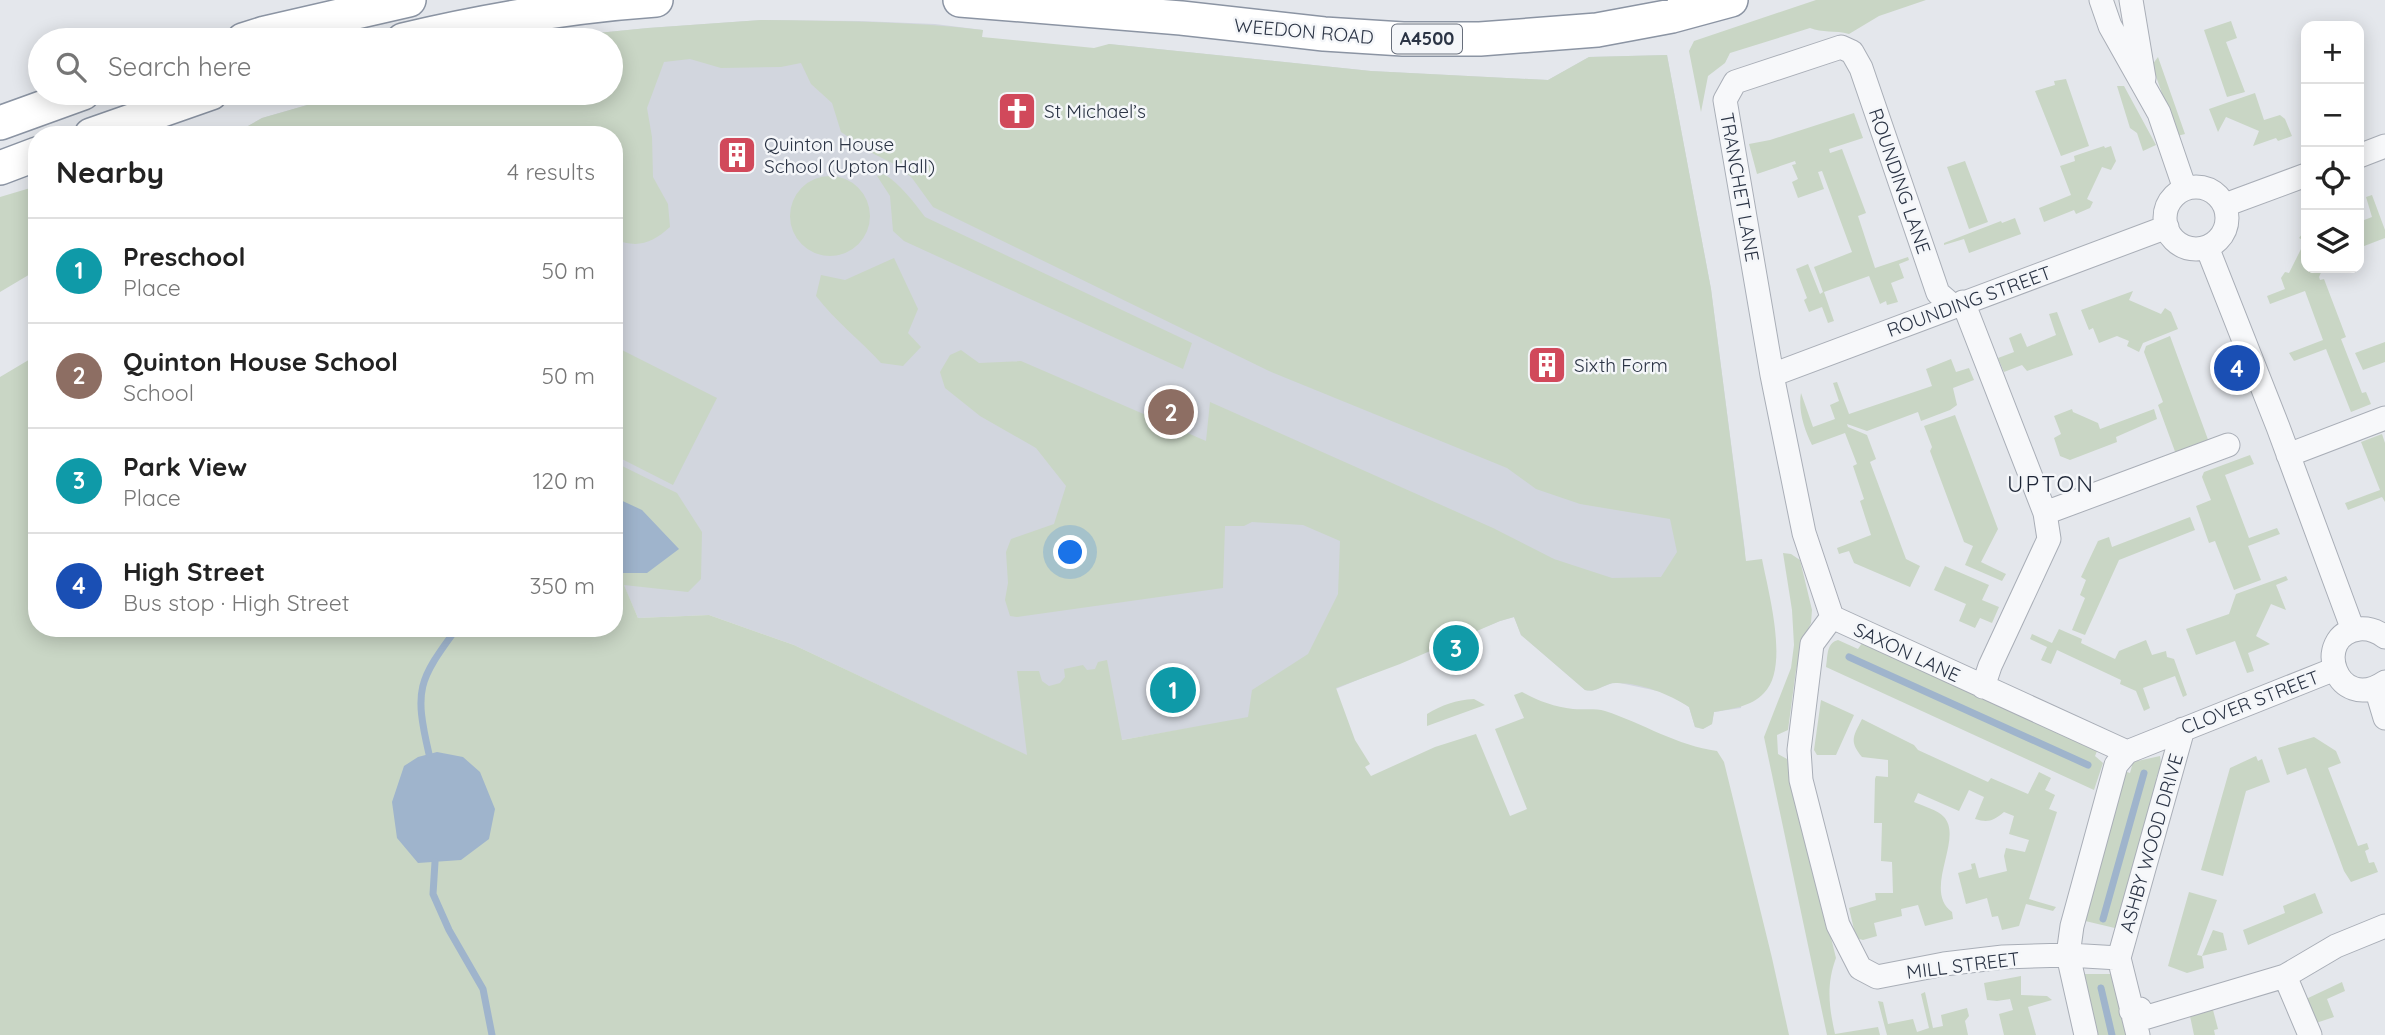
<!DOCTYPE html>
<meta charset="utf-8">
<style>
body{margin:0;font-family:Quicksand,sans-serif;background:#f2f2f2;color:#222}
.controls{position:absolute;right:21px;top:21px;display:grid;overflow:hidden;border-radius:14px;box-shadow:0 4px 18px #0003}
.controls button{width:63px;height:63px;display:grid;place-items:center;padding:0;border:0;border-bottom:2px solid #e0e0e0;background:#fff;color:#222;font:35px sans-serif}
.you{position:absolute;left:1071px;top:553px;width:24px;height:24px;margin:-18px;border:5px solid #fff;border-radius:50%;background:#1a73e8;box-shadow:0 0 0 10px #1a73e833}
.badge{display:grid;place-items:center;width:46px;height:46px;border-radius:50%;background:#ea580c;color:#fff;font-size:23px;font-weight:700}
.pin{position:absolute;translate:-50% -50%;border:4px solid #fff;box-shadow:0 2px 7px #0006}
.list{margin:0;padding:0;list-style:none}
h2{display:flex;justify-content:space-between;align-items:center;height:91px;margin:0;padding:0 28px;font-size:30px}
h2 small{font-size:23px;font-weight:400;color:#767676}
.list li{display:grid;grid-template-columns:46px 1fr auto;gap:21px;align-items:center;box-sizing:border-box;height:105px;padding:0 28px;border-top:2px solid #e0e0e0}
.list b{display:block;font-size:26px;white-space:nowrap}
.list p{margin:0;font-size:23px;white-space:nowrap;color:#767676}
.list em{font-size:23px;font-style:normal;color:#767676}
.icon{flex:none;width:38px;height:38px;fill:none;stroke:currentColor;stroke-width:2;stroke-linecap:round;stroke-linejoin:round}
.map{position:relative;flex:none;width:2385px;height:1035px;overflow:hidden}
.search{position:absolute;background:#fff;box-shadow:0 4px 18px #0003;left:28px;top:28px;width:595px;height:77px;display:flex;align-items:center;gap:18px;box-sizing:border-box;padding:0 24px;border-radius:38px;color:#767676;font-size:26px}
.panel{position:absolute;background:#fff;box-shadow:0 4px 18px #0003;left:28px;top:126px;width:595px;height:511px;border-radius:28px}
.map>svg:first-child{display:block}
.built{fill:#d2d6de}
.green{fill:#c9d6c5}
.water{fill:#9fb4cc}
.lines{fill:none;stroke-linecap:round;stroke-linejoin:round}
.stream{stroke:#9fb4cc;stroke-width:7}
.minor-casing{stroke:#a9aeb7;stroke-width:25}
.highway-casing{stroke:#8b94a3;stroke-width:36}
.minor{stroke:#f7f8fa;stroke-width:23}
.highway{stroke:#fff;stroke-width:33}
.labels{text-anchor:middle;stroke-width:5;stroke-linejoin:round;paint-order:stroke}
.shield{fill:#f4f6f9;stroke:#676e7b;stroke-width:2}
.shield-label{font-size:18px;font-weight:bold;fill:#2b3445}
.street-label{font-size:19px;fill:#2b3445;stroke:#f4f6f9}
.poi-label{font-size:19px;fill:#2b3445;stroke:#f4f6f9;text-anchor:start}
.quarter-label{font-size:23px;letter-spacing:2px;fill:#1d2536;stroke:#f4f6f9}
</style>
<div class="map">
<svg width="2385" height="1035" viewBox="0 0 2385 1035">
<rect width="100%" height="100%" fill="#e4e7ec"/>
<!-- built -->
<path class="built" d="M761,20L859,21L935,24L983,30L948,147L1109,44L1371,71L1548,80L1589,57L1667,55L1711,289L1745,551L1741,708L1714,712L1712,724L1703,729L1695,727L1689,707L1667,693L1615,682L1592,691L1585,690L1521,635L1514,617L1500,621L1232,732L1238,720L1028,756L794,645L709,615L638,618L624,586L614,590V135H232L262,118L349,93H611V40H526L648,28Z"/>
<!-- green -->
<path class="green" d="M1816,0H1926L1879,16L1849,34C1835,30 1822,33 1810,28L1730,53L1725,63L1708,76L1701,112L1689,51L1694,41Z
M761,20C835,21 909,21 983,30L982,37L1094,48L1109,44L1371,71L1548,80L1589,57L1667,55L1711,289L1746,561L1762,559C1768,591 1790,668 1764,693C1751,707 1731,709 1714,712L1712,724L1703,729L1695,727L1689,707C1669,694 1641,683 1617,683C1605,682 1598,693 1585,690L1521,635L1514,617L1500,621L1400,664L1336,688L1355,740L1370,764L1365,767L1371,776L1435,747L1476,734L1510,816L1527,809L1495,729L1524,718L1514,695L1522,692C1538,701 1554,707 1573,709C1583,710 1595,708 1605,711C1642,723 1678,746 1717,751L1724,762L1772,958L1789,1035H0V377L37,355V628H614V462L677,493L702,532L701,579L688,592L624,585L638,618L709,615L794,645L1027,755L1017,671H1039L1042,681L1049,686L1060,683L1065,677L1064,669L1083,665L1087,670L1095,669L1098,662L1107,660L1122,740L1248,717L1252,690L1308,654L1338,594L1340,541L1303,525L1252,522L1244,526H1225L1223,588L1017,617L1010,616L1005,600L1008,583L1006,552L1011,539L1054,524L1066,486L1036,448L980,416L945,388L940,372L950,355L961,350L979,363L1021,361L1206,441L1210,402L1493,528L1554,559L1612,578L1661,577L1677,552L1670,519L1580,504L1536,489L1507,468L1269,371L933,207L912,178L900,167L874,154L841,132L832,103L811,84L801,63L781,67L721,68L690,59L664,62L647,108L652,137L653,177L668,204L670,227C652,243 638,249 614,239V135H232L262,118L349,93H611V40H526L648,28Z
M2231,21L2237,38L2226,42L2245,92L2227,97L2204,30Z
M2158,57L2185,134L2177,136L2152,65Z
M2066,79L2089,146L2061,156L2035,91L2055,85L2054,81Z
M2117,86H2124L2156,145L2143,151L2137,133L2130,128Z
M2255,93L2264,120L2280,115L2285,119L2292,136L2278,141L2276,138L2253,146L2259,131L2226,117L2218,132L2209,109Z
M1854,113L1863,138L1829,149L1830,153L1842,149L1866,213L1858,216L1875,268L1908,257L1909,260L1899,264L1904,278L1891,283L1898,302L1887,305L1886,301L1880,304L1869,276L1824,292L1834,321L1828,323L1822,307L1809,312L1804,300L1807,298L1796,269L1808,264L1820,294L1823,292L1814,267L1852,252L1822,171L1818,172L1824,189L1798,198L1792,182L1798,179L1792,165L1796,164L1795,161L1757,174L1749,144L1770,140Z
M2104,146L2105,148L2111,146L2116,161L2111,170L2102,167L2087,199L2093,202L2090,208L2076,214L2074,210L2044,222L2039,208L2071,195L2060,166L2075,161L2074,156Z
M1965,161L1988,222L1969,229L1947,167Z
M884,174C901,185 913,201 925,217L1192,343L1183,369L904,241L893,231L890,196L877,176Z
M790 216a40 40 0 1 1 80 0a40 40 0 1 1-80 0Z
M37,186V270L0,292V197Z
M2372,195L2385,230V238L2359,248V222L2372,217L2366,197Z
M2015,218L2021,234L1969,253L1964,239L1944,245V243L2001,221L2002,223Z
M2306,229V268H2323L2319,277L2320,280L2324,279L2346,337L2341,339L2362,393L2366,392L2371,404L2351,412L2326,349L2294,361L2289,353L2323,340L2305,291L2270,304L2267,296L2285,289L2281,278L2285,272L2289,273L2305,241L2299,238Z
M894,258L918,309L908,333L921,347L903,366L881,363C860,340 835,321 816,296L821,275L845,280Z
M2133,291L2129,300L2161,314L2165,308L2171,312L2178,329L2143,343L2139,352L2127,346L2129,341L2117,336L2099,343L2093,328L2089,330L2081,310Z
M2057,312L2073,355L2027,371L2022,365L2004,372L1998,358L2014,352L2009,338L2021,333L2027,347L2056,335L2049,314Z
M2170,336L2210,445L2177,457L2158,405L2163,402L2144,352L2146,346Z
M2385,342V362L2363,370L2355,353Z
M616,347L717,398L673,485L614,455Z
M1951,359L1956,372L1969,368L1974,380L1953,388L1957,405L1950,410L1921,421L1918,412L1867,431L1847,424L1848,427L1867,435L1876,459L1870,462L1906,559L1920,566L1910,587L1854,563L1849,551L1839,554L1837,548L1871,535L1860,501L1864,499L1853,466L1857,464L1845,433L1812,445C1804,429 1798,410 1801,393L1813,427L1835,419L1830,405L1839,401L1833,383L1837,382L1849,414L1932,386L1926,369Z
M2072,409L2073,412L2098,423L2100,429L2154,409L2157,419L2116,437L2117,442L2070,460L2060,456L2054,438L2061,434L2054,416Z
M1955,415L1998,529L1981,562L2006,574L2002,581L1965,565L1973,546L1964,542L1930,451L1932,447L1924,426Z
M2382,434L2385,443V502L2382,497L2348,510L2345,503L2380,490L2361,442Z
M2250,455L2254,464L2225,475L2249,538L2277,528L2280,534L2248,546L2261,580L2234,590L2215,541L2209,543L2196,506L2211,500L2202,477L2204,472Z
M2190,517L2195,530L2119,560L2085,635L2072,630L2085,598L2080,595L2086,580L2081,577L2098,541L2109,537L2112,547Z
M1783,553L1791,554L1800,560L1812,610L1811,623L1805,635L1796,670L1788,730L1777,735L1778,754L1787,759L1836,958C1826,985 1829,1007 1835,1034L1878,1027L1880,1035H1827L1764,737L1791,668L1794,645L1792,610Z
M1945,566L1989,585L1982,600L1999,607L1992,623L1980,618L1975,628L1959,621L1966,604L1934,590Z
M2286,576L2288,580L2276,585L2286,610L2271,604L2256,636L2270,644L2248,653L2254,671L2247,673L2235,641L2196,655L2186,629L2229,614L2236,594Z
M2059,629L2082,639L2081,643L2115,659L2119,651L2146,640L2152,655L2166,651L2167,657L2174,659L2187,695L2183,697L2175,676L2143,688L2150,708L2144,711L2136,691L2120,684L2121,680L2057,650L2051,664L2041,660L2047,647L2030,639L2032,634L2052,643Z
M1838,640L1858,649L1862,643L2097,751L2095,756L2103,763L2094,790L1826,667C1828,656 1826,643 1838,640Z
M1474,699L1485,705L1427,726V714C1442,705 1456,700 1474,699Z
M1821,700L1854,715L1836,755H1817L1814,750Z
M1862,719L1914,745L1918,750L1988,782L1991,778L2028,794L2039,772L2051,778L2045,790L2055,795L2049,809L2057,812L2029,899L2056,907L2053,911L2026,904L2019,926L2002,930L1998,916L1992,917L1987,898L1966,904L1958,873L1972,869L1971,864L1975,863L1979,878L2007,871L2004,856L2006,848L2025,852L2029,840L2009,834L2014,816L2004,812C1993,821 1988,823 1975,819L1984,797L1969,790L1959,811L1918,793L1914,802C1923,806 1938,810 1944,817C1964,839 1922,890 1952,912L1953,919L1925,926L1918,905L1901,909L1902,916L1874,923L1877,936L1863,940L1856,938L1849,908L1876,900L1875,893H1893L1892,862L1881,861L1882,823H1874L1875,779L1876,776L1888,777V760L1862,757C1849,741 1853,737 1862,719Z
M2314,737L2336,751L2341,763L2328,768L2358,846L2367,843L2369,849L2365,851L2369,863L2374,862L2378,872L2351,882L2344,871L2306,768L2287,775L2278,748Z
M2160,756L2161,764L2156,779L2161,781L2119,929L2081,920L2124,771L2130,773L2133,762Z
M2256,756L2258,761L2262,759L2270,782L2246,791L2223,876L2201,870L2230,768Z
M2189,892L2217,900L2197,955L2202,956L2213,930L2223,933L2227,950L2202,956L2204,968L2187,973L2168,966Z
M2315,893L2323,913L2248,945L2243,930L2285,913L2283,906Z
M2083,974H2111L2126,1035H2097Z
M2021,976V995L2047,996L2052,1000L2028,1007L2036,1035H2004L1999,1014L2013,1010L2010,999L1997,1001L1987,1000L1984,983Z
M2342,982L2345,991L2327,999L2334,1017L2316,1023L2306,999Z
M1925,992L1933,1028L1943,1026L1941,1015L1967,1008L1969,1016L1965,1021L1968,1035H1887L1878,1001L1883,1002L1888,1024L1913,1019L1917,1032L1929,1028L1921,994Z
M2213,1010L2218,1029L2214,1030L2215,1035H2194L2190,1016Z"/>
<!-- water -->
<path class="water" d="M614,497L642,510L679,549L647,573H614Z
M437,752L463,757L480,772L495,809L489,839L461,860L418,863L397,838L392,802L404,766L418,757Z"/>
<g class="lines">
<!-- stream -->
<path class="stream" d="M1849,657L2088,765
M429,754C414,689 418,681 457,628
M435,862L433,894L449,930L483,989L492,1035
M2103,919L2144,773
M2101,988L2112,1035"/>
<!-- minor casing -->
<g class="minor-casing">
<path id="minor" d="M2101,0L2110,26L2159,113L2185,189
M2131,0L2144,78
M2359,156L2385,146
M2165 218a31 31 0 1 1 62 0a31 31 0 1 1-62 0Z
M2225,205L2306,175
M2207,247L2278,427L2353,630
M1963,302L2045,513L2228,445
M1772,375L2167,227
M2288,455L2385,418
M1832,617L1804,533L1772,375L1725,100L1735,82L1841,47L1852,52L1861,68L1938,293L1953,306
M1832,617L1812,644L1799,750L1801,780L1838,925L1860,968L1877,977L1944,964L2003,957L2068,955L2119,958
M1832,617L2127,752
M2385,637C2377,631 2369,628 2359,629C2311,635 2336,715 2385,682
M1983,687L1990,666L2049,539L2045,513
M2376,688L2385,718
M2285,976L2310,1035
M2131,1011L2140,1009L2144,1018L2285,976L2336,946L2385,926
M2086,1035L2068,955L2072,926L2116,765L2127,752L2335,669
M2138,1035L2119,958L2183,729"/>
</g>
<!-- highway casing -->
<g class="highway-casing">
<path id="highway" d="M960,0L1181,18L1324,34L1403,39H1480L1597,30L1672,16L1731,0
M243,40L265,33L409,0
M403,40C487,20 570,6 656,0
M0,123L83,93
M91,135L211,93
M0,168L37,154"/>
</g>
<!-- minor -->
<use href="#minor" class="minor"/>
<!-- highway -->
<use href="#highway" class="highway"/>
</g>
<!-- icons -->
<defs>
<g id="church-square" transform="scale(2.0125)"><rect x="-9" y="-9" width="18" height="18" rx="4" fill="#d1495b" stroke="#f4f6f9"/><path d="M-1.2-6h2.4v3.5h3.3v2.4h-3.3V6h-2.4V-.1h-3.3v-2.4h3.3Z" fill="#fff"/></g>
<g id="building-square" transform="scale(2.0125)"><rect x="-9" y="-9" width="18" height="18" rx="4" fill="#d1495b" stroke="#f4f6f9"/><path d="M-4-6H4V6H1V3H-1V6H-4ZM-2.5-4.3h1.7v1.8h-1.7ZM.8-4.3h1.7v1.8H.8ZM-2.5-1h1.7V.8h-1.7ZM.8-1h1.7V.8H.8Z" fill="#fff"/></g>
</defs>
<g fill-rule="evenodd">
<use href="#church-square" x="1017" y="111"/>
<use href="#building-square" x="737" y="155"/>
<use href="#building-square" x="1547" y="365"/>
</g>
<g class="labels">
<!-- shield labels -->
<rect class="shield" x="1392" y="24.5" width="70" height="29" rx="5"/>
<g class="shield-label">
<text x="1427" y="45">A4500</text>
</g>
<!-- street labels -->
<g class="street-label">
<text transform="translate(1304 31) rotate(5)" y="7">WEEDON ROAD</text>
<text transform="translate(1900 181) rotate(71)" y="7">ROUNDING LANE</text>
<text transform="translate(1740 187) rotate(80)" y="7">TRANCHET LANE</text>
<text transform="translate(1969 301) rotate(-20)" y="7">ROUNDING STREET</text>
<text transform="translate(1907 652) rotate(25)" y="7">SAXON LANE</text>
<text transform="translate(2250 702) rotate(-21)" y="7">CLOVER STREET</text>
<text transform="translate(2151 843) rotate(-74)" y="7">ASHBY WOOD DRIVE</text>
<text transform="translate(1963 965) rotate(-7)" y="7">MILL STREET</text>
</g>
<!-- poi labels -->
<g class="poi-label">
<text x="1044" y="118">St Michael’s</text>
<text x="764" y="151">Quinton House<tspan x="764" dy="22">School (Upton Hall)</tspan></text>
<text x="1574" y="372">Sixth Form</text>
</g>
<!-- quarter labels -->
<g class="quarter-label">
<text x="2051" y="492">UPTON</text>
</g>
</g>
</svg>
<div class="controls">
<button>+</button>
<button>−</button>
<button><svg class="icon" aria-label="locate" viewBox="0 0 24 24"><circle cx="12" cy="12" r="6"/><path d="M12 2v4M12 18v4M2 12h4M18 12h4"/></svg></button>
<button><svg class="icon" aria-label="layers" viewBox="0 0 24 24"><path d="M12 4l9 5-9 5-9-5zM3 14l9 5 9-5"/></svg></button>
</div>
<div class="you"></div>
<div class="pin badge" style="left:1173px;top:690px;background:#0f9aa8">1</div>
<div class="pin badge" style="left:1171px;top:412px;background:#8d6e63">2</div>
<div class="pin badge" style="left:1456px;top:648px;background:#0f9aa8">3</div>
<div class="pin badge" style="left:2237px;top:368px;background:#1a4fb4">4</div>
<div class="search"><svg class="icon" aria-label="search" viewBox="0 0 24 24"><circle cx="10" cy="10" r="6"/><path d="M15 15l6 6"/></svg>Search here</div>
<section class="panel">
<h2>Nearby<small>4 results</small></h2>
<ul class="list">
<li><span class="badge" style="background:#0f9aa8">1</span><div><b>Preschool</b><p>Place</p></div><em>50 m</em></li>
<li><span class="badge" style="background:#8d6e63">2</span><div><b>Quinton House School</b><p>School</p></div><em>50 m</em></li>
<li><span class="badge" style="background:#0f9aa8">3</span><div><b>Park View</b><p>Place</p></div><em>120 m</em></li>
<li><span class="badge" style="background:#1a4fb4">4</span><div><b>High Street</b><p>Bus stop · High Street</p></div><em>350 m</em></li>
</ul>
</section>
</div>
